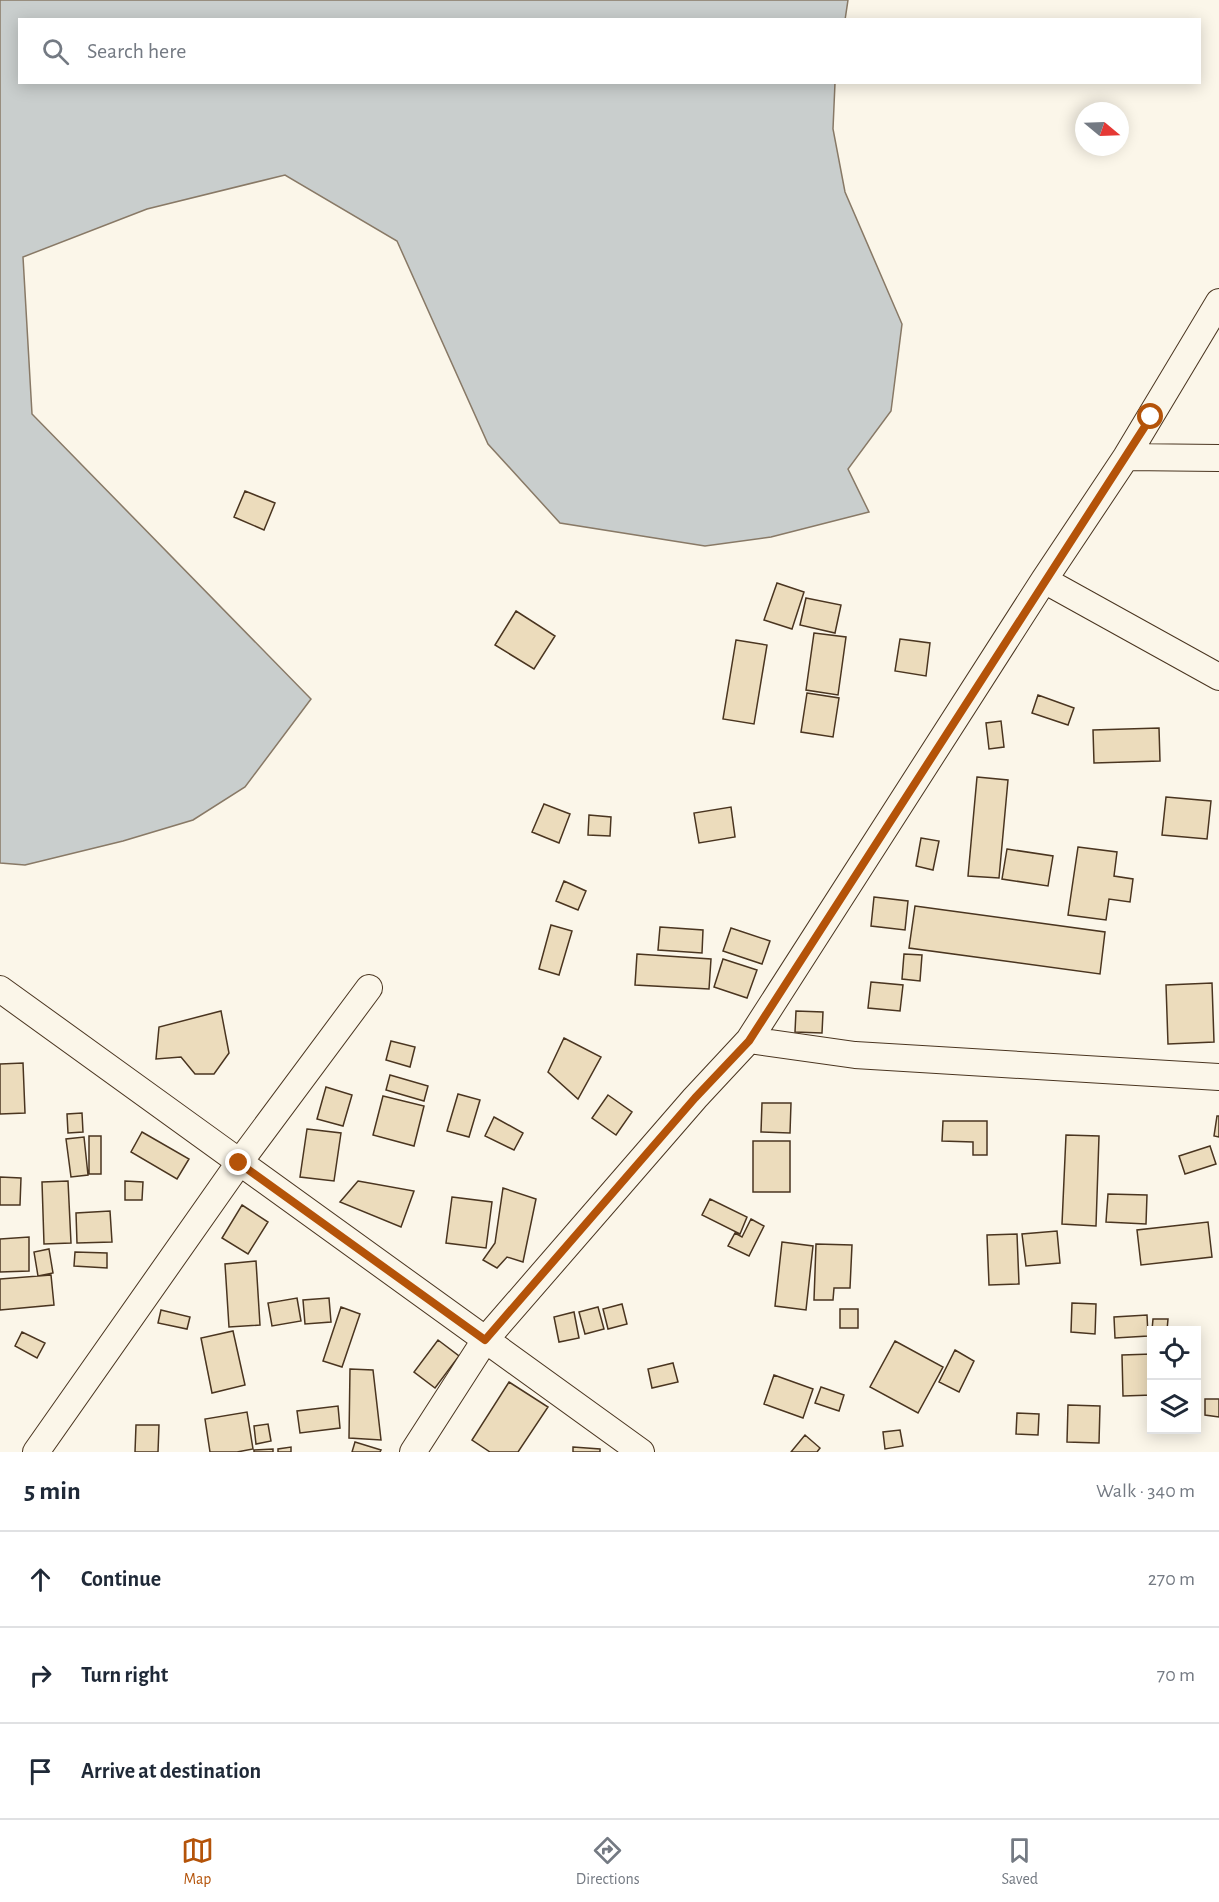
<!DOCTYPE html>
<meta charset="utf-8">
<style>
body{margin:0;font-family:"Alegreya Sans",sans-serif;background:#f6f6f7;color:#1f2937}
.controls{position:absolute;right:18px;bottom:18px;display:grid;overflow:hidden;border-radius:0px;box-shadow:0 3px 15px #0003}
.controls button{width:54px;height:54px;display:grid;place-items:center;padding:0;border:0;border-bottom:2px solid #e0e1e3;background:#fff;color:#1f2937;font:30px sans-serif}
.compass{position:absolute;left:1075px;top:102px;width:54px;height:54px;border-radius:50%;background:#fff;box-shadow:0 3px 15px #0003;rotate:109deg}
.stop{position:absolute;width:18px;height:18px;margin:-14px;border:4px solid #b45309;border-radius:50%;background:#fff}
.stop.end{background:#b45309;border-color:#fff;box-shadow:0 2px 6px #0008}
.list{margin:0;padding:0;list-style:none}
h2{display:flex;justify-content:space-between;align-items:center;height:78px;margin:0;padding:0 24px;font-size:26px}
h2 small{font-size:20px;font-weight:400;color:#747a83}
.list li{display:grid;grid-template-columns:39px 1fr auto;gap:18px;align-items:center;box-sizing:border-box;height:96px;padding:0 24px;border-top:2px solid #e0e1e3}
.list b{display:block;font-size:22px;white-space:nowrap}
.list em{font-size:20px;font-style:normal;color:#747a83}
.icon{flex:none;width:33px;height:33px;fill:none;stroke:currentColor;stroke-width:2;stroke-linecap:round;stroke-linejoin:round}
.map{position:relative;flex:none;width:1219px;height:1452px;overflow:hidden}
.search{position:absolute;background:#fff;box-shadow:0 3px 15px #0003;left:18px;right:18px;top:18px;height:66px;display:flex;align-items:center;gap:15px;box-sizing:border-box;padding:0 21px;border-radius:0px;color:#747a83;font-size:22px}
.sheet{height:366px;background:#fff}
nav{display:flex;justify-content:space-around;align-items:center;box-sizing:border-box;height:84px;border-top:2px solid #e0e1e3;background:#fff;font-size:16px;color:#747a83}
nav a{display:grid;justify-items:center;gap:3px}
nav .on{color:#b45309}
.map>svg:first-child{display:block}
.water{fill:#c9cecd;stroke:#887966;stroke-width:1.5}
.building{fill:#ecdcbc;stroke:#4a3520;stroke-width:1.5}
.lines{fill:none;stroke-linecap:round;stroke-linejoin:round}
.minor-casing{stroke:#4a3520;stroke-width:28}
.minor{stroke:#fbf6e9;stroke-width:26}
.route{stroke:#b45309;stroke-width:8}
</style>
<div class="map">
<svg width="1219" height="1452" viewBox="0 0 1219 1452">
<rect width="100%" height="100%" fill="#fbf6e9"/>
<!-- water -->
<path class="water" d="M0,0H848L845,20H20V82L835,83L833,129L845,192L902,324L891,411L848,469L869,512L771,537L705,546L560,523L488,444L397,241L285,175L147,209L23,257L32,414L311,699L245,787L193,820L123,841L25,865L0,863Z"/>
<!-- building -->
<path class="building" d="M245,491L275,503L264,530L234,517Z
M777,583L804,592L792,629L764,620Z
M806,598L841,605L835,633L800,625Z
M516,611L555,636L534,669L495,645Z
M814,633L846,637L838,695L806,690Z
M900,639L930,643L926,676L895,671Z
M736,640L767,645L754,724L723,719Z
M807,693L839,698L833,737L801,732Z
M1038,695L1074,708L1068,725L1032,713Z
M1001,721L1004,747L989,749L986,723Z
M1159,728L1160,761L1094,763L1093,730Z
M977,777L1008,780L999,878L968,876Z
M1166,797L1211,801L1207,839L1162,835Z
M544,804L570,814L559,843L532,832Z
M731,807L735,837L699,843L694,813Z
M589,815L611,817L610,836L588,835Z
M921,838L939,841L933,870L916,866Z
M1078,847L1117,852L1114,876L1133,879L1130,902L1109,899L1106,920L1068,915Z
M1007,849L1053,856L1048,886L1002,879Z
M564,881L586,891L578,910L556,901Z
M874,897L908,901L905,930L871,926Z
M915,906L1105,932L1100,974L909,948Z
M551,925L572,931L559,975L539,969Z
M660,927L703,930L702,953L658,950Z
M731,928L770,941L762,964L723,951Z
M637,954L711,959L709,989L635,985Z
M904,954L922,955L920,981L902,979Z
M723,959L757,970L747,998L714,987Z
M871,982L903,985L900,1011L868,1008Z
M1212,983L1214,1042L1168,1044L1166,985Z
M221,1011L229,1053L214,1074H195L181,1057L156,1059L159,1027Z
M796,1011L823,1012L822,1033L795,1032Z
M564,1038L601,1057L578,1099L548,1072Z
M391,1041L415,1047L410,1067L386,1060Z
M23,1063L25,1113L0,1114V1064Z
M390,1075L428,1086L424,1101L386,1090Z
M326,1087L352,1095L343,1126L317,1119Z
M458,1094L480,1100L469,1137L447,1131Z
M608,1095L632,1112L616,1135L592,1118Z
M383,1096L424,1106L414,1146L373,1135Z
M762,1103H791L790,1133L761,1132Z
M82,1113L83,1132L68,1133L67,1114Z
M1217,1116H1219V1137L1214,1136Z
M494,1117L523,1133L514,1150L485,1136Z
M943,1121H987V1155H973V1142L942,1141Z
M307,1129L341,1133L334,1181L300,1177Z
M142,1132L189,1159L177,1179L131,1152Z
M1066,1135L1099,1136L1096,1226L1062,1224Z
M89,1136H101V1174H89Z
M84,1137L88,1175L71,1177L66,1139Z
M753,1141H790V1192H753Z
M1210,1146L1216,1164L1185,1174L1179,1156Z
M0,1177L21,1178L20,1205H0Z
M68,1181L71,1243L44,1244L42,1182Z
M125,1181L143,1182L142,1200H125Z
M358,1181L414,1191L401,1227L340,1202Z
M503,1188L536,1199L523,1262L507,1257L497,1268L483,1260L495,1243Z
M1108,1194L1147,1195L1146,1224L1106,1222Z
M452,1197L492,1202L486,1248L446,1243Z
M710,1199L747,1217L740,1234L702,1215Z
M242,1205L268,1222L248,1254L222,1238Z
M110,1211L112,1242L77,1243L76,1213Z
M751,1219L764,1226L749,1256L728,1246L735,1233L742,1237Z
M1208,1222L1212,1257L1141,1265L1137,1230Z
M1057,1231L1060,1263L1026,1266L1022,1234Z
M1017,1234L1019,1284L989,1285L987,1235Z
M29,1237V1271L0,1272V1239Z
M782,1242L813,1246L806,1310L775,1306Z
M816,1244L852,1245L850,1288H834L833,1300H814Z
M49,1249L53,1273L38,1276L34,1252Z
M75,1252L107,1253V1268L74,1266Z
M256,1261L260,1325L229,1327L225,1264Z
M51,1275L54,1305L0,1310V1279Z
M297,1298L301,1321L272,1326L268,1303Z
M329,1298L331,1322L305,1324L303,1300Z
M1072,1303L1096,1304L1095,1334L1071,1332Z
M622,1304L627,1324L608,1329L603,1309Z
M341,1307L360,1314L342,1367L323,1361Z
M598,1307L604,1329L585,1334L579,1312Z
M840,1309H858V1328H840Z
M161,1310L190,1317L187,1329L158,1323Z
M574,1312L579,1338L559,1342L554,1317Z
M1147,1315L1148,1336L1115,1338L1114,1317Z
M1153,1319H1168L1167,1330H1152Z
M233,1331L245,1385L212,1393L201,1338Z
M22,1332L45,1343L37,1358L15,1346Z
M438,1340L459,1356L435,1388L414,1372Z
M895,1341L943,1367L918,1413L870,1387Z
M955,1350L974,1361L959,1392L939,1382Z
M1152,1354V1395L1123,1396L1122,1355Z
M673,1363L678,1382L652,1388L648,1369Z
M350,1369L373,1370L381,1440L349,1438Z
M774,1375L813,1389L803,1418L764,1404Z
M509,1382L548,1407L518,1452H490L472,1440Z
M821,1387L844,1395L839,1411L815,1403Z
M1205,1399H1219V1417L1205,1415Z
M1068,1405L1100,1406L1099,1443L1067,1442Z
M338,1406L340,1428L300,1433L297,1411Z
M247,1412L253,1449L237,1452H210L205,1419Z
M1017,1413L1039,1414L1038,1435L1016,1434Z
M268,1424L271,1441L256,1444L254,1426Z
M136,1425H159L158,1452H135Z
M900,1430L903,1446L885,1449L883,1432Z
M805,1435L820,1448L817,1452H791Z
M355,1442L381,1450L380,1452H352Z
M291,1447V1452H278V1449Z
M573,1447L600,1449V1452H573Z
M273,1449V1452H254V1450Z"/>
<g class="lines">
<!-- minor casing -->
<g class="minor-casing">
<path id="minor" d="M1126,457L1219,458
M1044,580L1219,677
M0,989L641,1452
M749,1040L1044,580L1126,457L1219,302
M36,1452L239,1163L369,988
M413,1452L485,1340L695,1098L749,1040L855,1055L1219,1077"/>
</g>
<!-- minor -->
<use href="#minor" class="minor"/>
</g>
<g class="lines">
<!-- route -->
<path class="route" d="M239,1163L485,1340L695,1098L749,1041L1151,417"/>
</g>
</svg>
<div class="controls">
<button><svg class="icon" aria-label="locate" viewBox="0 0 24 24"><circle cx="12" cy="12" r="6"/><path d="M12 2v4M12 18v4M2 12h4M18 12h4"/></svg></button>
<button><svg class="icon" aria-label="layers" viewBox="0 0 24 24"><path d="M12 4l9 5-9 5-9-5zM3 14l9 5 9-5"/></svg></button>
</div>
<svg class="compass" viewBox="-18 -18 36 36"><path d="M0-13l5 13h-10z" fill="#e53935"/><path d="M0 13l5-13h-10z" fill="#747a83"/></svg>
<div class="stop" style="left:1151px;top:417px"></div>
<div class="stop end" style="left:239px;top:1163px"></div>
<div class="search"><svg class="icon" aria-label="search" viewBox="0 0 24 24"><circle cx="10" cy="10" r="6"/><path d="M15 15l6 6"/></svg>Search here</div>
</div>
<section class="sheet">
<h2>5 min<small>Walk · 340 m</small></h2>
<ul class="list">
<li><svg class="icon" aria-label="ahead" viewBox="0 0 24 24"><path d="M12 20V5M6 11l6-6 6 6"/></svg><div><b>Continue</b></div><em>270 m</em></li>
<li><svg class="icon" aria-label="right" viewBox="0 0 24 24"><path d="M7 20v-9h11M14 6l5 5-5 5"/></svg><div><b>Turn right</b></div><em>70 m</em></li>
<li><svg class="icon" aria-label="arrive" viewBox="0 0 24 24"><path d="M6 21V4h12l-3 4 3 4H6"/></svg><div><b>Arrive at destination</b></div></li>
</ul>
</section>
<nav>
<a class="on"><svg class="icon" aria-label="map" viewBox="0 0 24 24"><path d="M3 6l6-2 6 2 6-2v14l-6 2-6-2-6 2zM9 4v14M15 6v14"/></svg>Map</a>
<a><svg class="icon" aria-label="directions" viewBox="0 0 24 24"><path d="M12 3l9 9-9 9-9-9zM9 14v-3h6M13 9l2 2-2 2"/></svg>Directions</a>
<a><svg class="icon" aria-label="saved" viewBox="0 0 24 24"><path d="M7 4h10v16l-5-4-5 4z"/></svg>Saved</a>
</nav>
